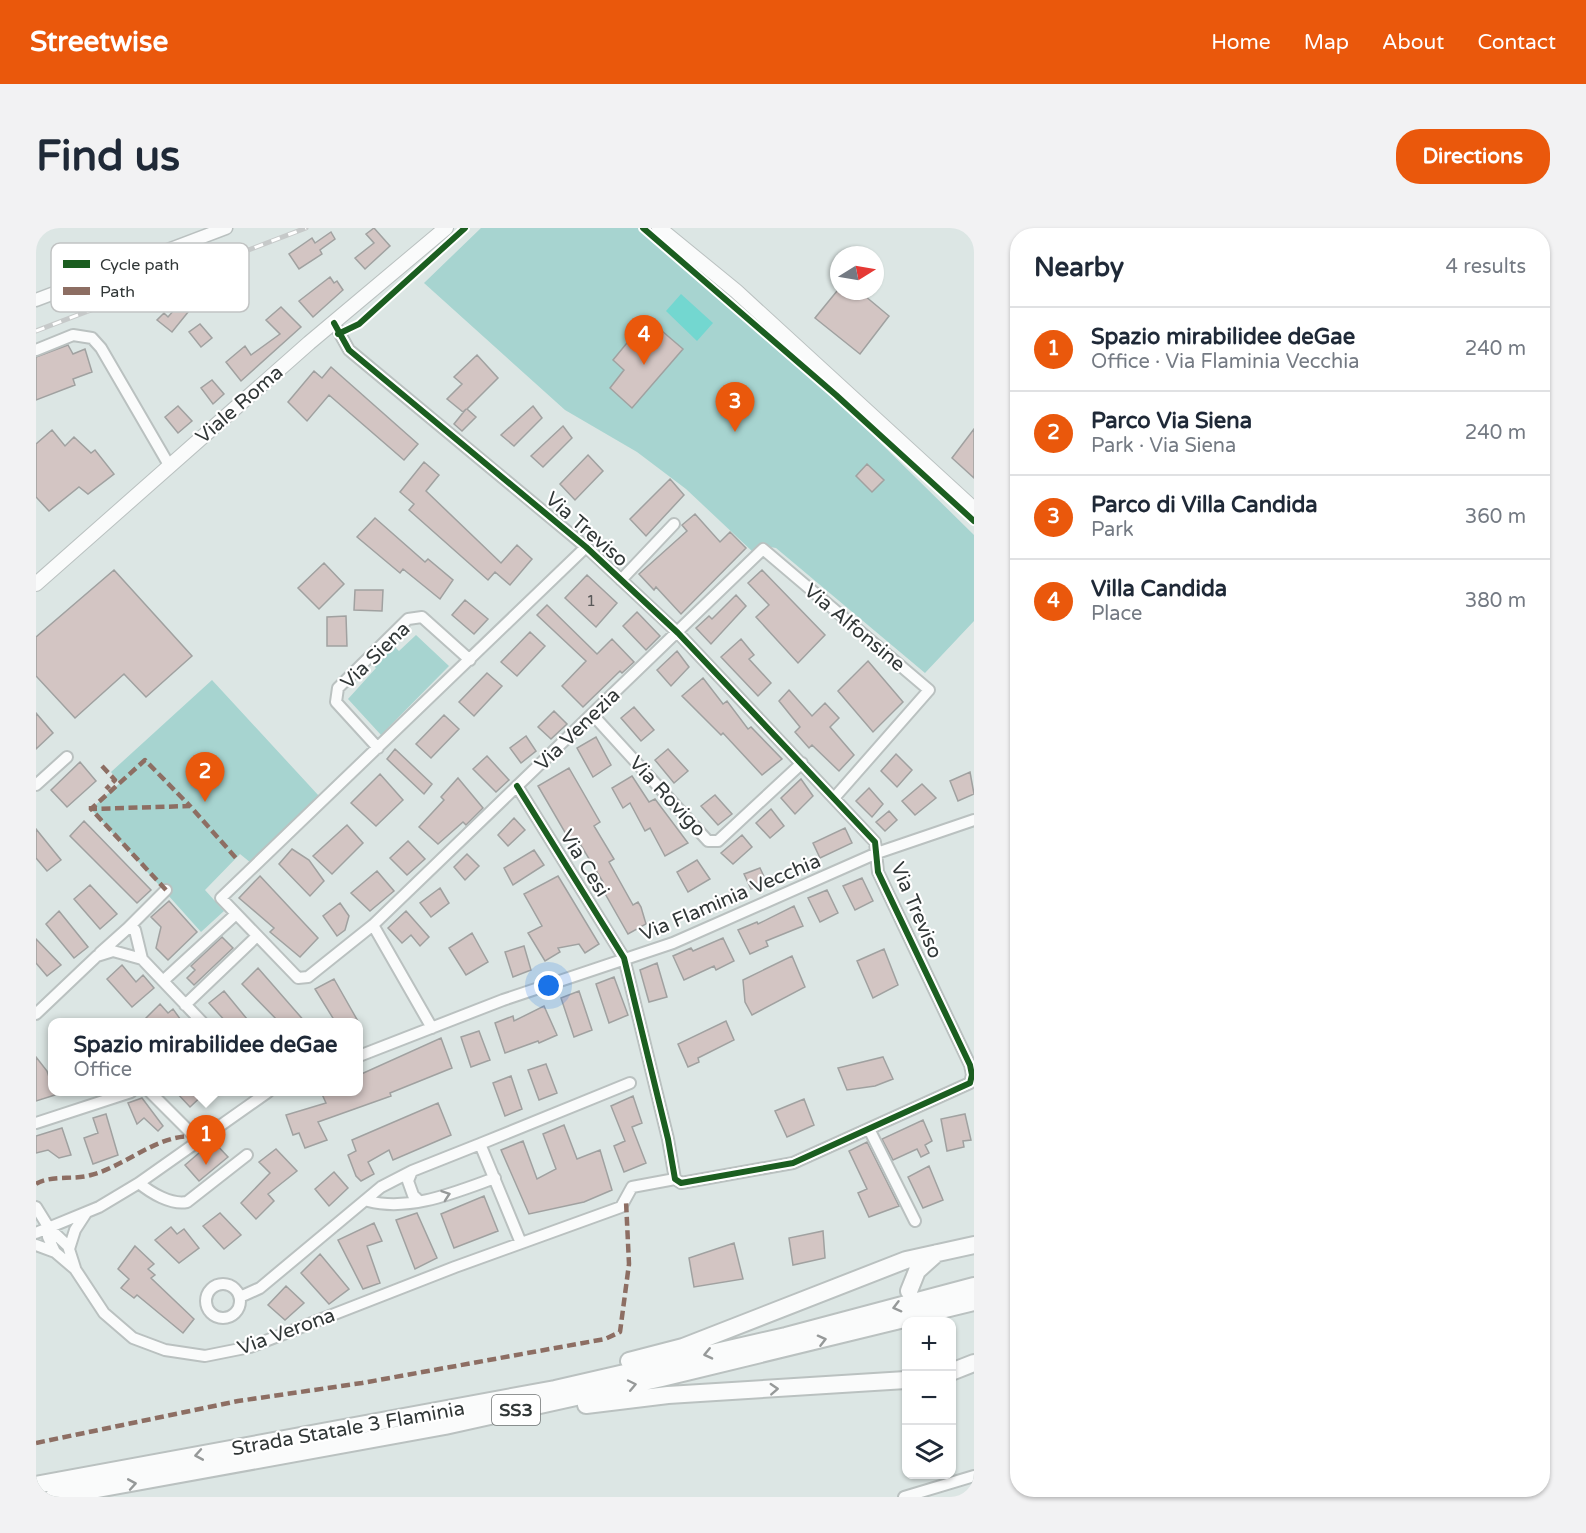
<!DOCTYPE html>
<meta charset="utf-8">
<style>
body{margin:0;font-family:"Varela Round",sans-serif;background:#f2f2f3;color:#1f2937}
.controls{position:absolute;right:18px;bottom:18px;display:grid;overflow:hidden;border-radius:12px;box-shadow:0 2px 4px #0004}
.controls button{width:54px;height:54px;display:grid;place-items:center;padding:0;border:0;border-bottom:2px solid #e0e1e3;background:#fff;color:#1f2937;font:30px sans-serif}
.compass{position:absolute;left:794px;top:18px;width:54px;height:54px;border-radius:50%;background:#fff;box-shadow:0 2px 4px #0004;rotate:79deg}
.you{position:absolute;left:513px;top:758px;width:21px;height:21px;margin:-15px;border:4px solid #fff;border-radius:50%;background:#1a73e8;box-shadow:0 0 0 9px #1a73e833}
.badge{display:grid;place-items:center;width:39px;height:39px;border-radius:50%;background:#ea580c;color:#fff;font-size:20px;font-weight:700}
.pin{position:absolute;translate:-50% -50px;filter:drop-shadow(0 2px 3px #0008)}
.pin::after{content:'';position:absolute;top:32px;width:21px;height:18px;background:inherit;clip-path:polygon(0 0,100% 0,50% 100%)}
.popup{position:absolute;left:12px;top:790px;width:315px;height:78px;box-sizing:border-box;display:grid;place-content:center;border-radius:12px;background:#fff;filter:drop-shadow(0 2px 4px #0005);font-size:20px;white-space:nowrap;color:#747a83}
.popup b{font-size:22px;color:#1f2937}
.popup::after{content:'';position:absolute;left:50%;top:100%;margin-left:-12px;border:12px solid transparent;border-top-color:#fff}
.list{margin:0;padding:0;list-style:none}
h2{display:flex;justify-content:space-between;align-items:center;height:78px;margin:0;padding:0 24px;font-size:26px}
h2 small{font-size:20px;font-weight:400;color:#747a83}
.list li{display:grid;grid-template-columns:39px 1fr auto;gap:18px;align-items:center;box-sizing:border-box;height:84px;padding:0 24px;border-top:2px solid #e0e1e3}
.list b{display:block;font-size:22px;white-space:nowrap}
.list p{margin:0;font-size:20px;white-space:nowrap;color:#747a83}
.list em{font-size:20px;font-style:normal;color:#747a83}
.icon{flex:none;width:33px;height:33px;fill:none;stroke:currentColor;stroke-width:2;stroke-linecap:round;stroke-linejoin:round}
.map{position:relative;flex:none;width:938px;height:1269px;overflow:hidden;border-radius:24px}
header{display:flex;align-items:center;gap:36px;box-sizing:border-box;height:84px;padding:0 30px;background:#ea580c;color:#fff}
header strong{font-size:28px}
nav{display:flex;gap:33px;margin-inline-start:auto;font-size:21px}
.intro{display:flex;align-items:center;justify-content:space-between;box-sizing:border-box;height:144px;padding:0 36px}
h1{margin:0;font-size:42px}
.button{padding:15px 27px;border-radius:24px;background:#ea580c;color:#fff;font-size:21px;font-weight:700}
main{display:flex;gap:36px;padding:0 36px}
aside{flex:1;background:#fff;border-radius:24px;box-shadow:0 2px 4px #0004}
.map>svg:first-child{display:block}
.green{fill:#a7d4d0}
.water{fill:#73d7d0}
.building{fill:#d3c5c3;stroke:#a0a1a0;stroke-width:1.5}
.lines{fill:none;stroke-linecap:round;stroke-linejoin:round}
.minor-casing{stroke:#bac1c0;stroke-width:14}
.tertiary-casing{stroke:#bac1c0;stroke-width:15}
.secondary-casing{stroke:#bac1c0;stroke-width:16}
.trunk-casing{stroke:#bac1c0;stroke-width:20}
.minor{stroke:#fafbfb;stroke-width:10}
.tertiary{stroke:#fafbfb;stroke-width:12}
.secondary{stroke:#fafbfb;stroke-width:14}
.trunk{stroke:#fafbfb;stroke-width:16}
.rail-casing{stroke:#c6c9c9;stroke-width:5}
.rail{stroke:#fff;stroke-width:3;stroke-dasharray:9;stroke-linecap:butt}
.quiet{stroke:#8d6e63;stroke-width:4.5;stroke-dasharray:9 4.5;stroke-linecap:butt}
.cycleway-casing{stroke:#fff;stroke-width:10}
.cycleway{stroke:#1b5e20;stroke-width:6}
.oneway{stroke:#969999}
.labels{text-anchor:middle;stroke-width:4.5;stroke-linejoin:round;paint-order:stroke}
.number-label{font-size:16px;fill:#5a5a5a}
.shield{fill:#fff;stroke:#6f7373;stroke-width:1.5}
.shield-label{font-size:18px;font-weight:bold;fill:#313737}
.street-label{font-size:20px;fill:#313737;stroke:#fff}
.key{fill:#fff;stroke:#c1c3c3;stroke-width:1.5}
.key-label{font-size:16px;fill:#313737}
</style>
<header>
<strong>Streetwise</strong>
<nav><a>Home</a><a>Map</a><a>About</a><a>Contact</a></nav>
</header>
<div class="intro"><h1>Find us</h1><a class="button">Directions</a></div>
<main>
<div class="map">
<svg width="938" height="1269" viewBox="0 0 938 1269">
<rect width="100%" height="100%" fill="#dce6e4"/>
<!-- green -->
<path class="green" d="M445,0H603L812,183L938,307V393L889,445L740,320L728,318L718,325L650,261L601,224L529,182L388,55Z
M380,407L413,438L345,507L312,471L340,440L333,434L354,414L363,423Z
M176,452L283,568L215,635L204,626L169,662L188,683L165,704L55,581L84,555L75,544Z"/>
<!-- water -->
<path class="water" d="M645,66L677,95L661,113L630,83Z"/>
<!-- building -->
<path class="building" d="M338,0L354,18L329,41L319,30L338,15L330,6Z
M295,4L299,11L284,22L286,26L263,41L253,26L276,10L279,15Z
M294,49L298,55L301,53L307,62L277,89L263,73Z
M801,63H823L853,88L824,126L779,90Z
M153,65L161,73L136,104L121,92L128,85L132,89Z
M245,79L265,99L205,153L190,134L209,118L215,127L244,106L230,92Z
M164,96L176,110L165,119L153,104Z
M626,103L647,121L596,180L574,160L588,142L577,132L595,110L607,121Z
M32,117L37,126L49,121L56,144L37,151L39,157L0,172V129Z
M441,127L462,150L431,181L440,189L426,203L418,196L430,181L427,184L411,171L426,156L418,149Z
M295,139L382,216L368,232L293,167L271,193L252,174L278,143L286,150Z
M176,152L188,166L177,176L165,160Z
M142,178L156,193L142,205L129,189Z
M497,178L506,190L478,218L465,207Z
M527,198L536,210L507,239L495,228Z
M938,201V250L916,230Z
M16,202L29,218L38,209L55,225L59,222L78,246L52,266L43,259L13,283L0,269V216Z
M552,227L567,243L539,272L524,256Z
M388,234L403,247L390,263L465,335L481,317L496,331L474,357L459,344L452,352L373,282L378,276L364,264Z
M831,236L848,252L836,264L820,248Z
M634,251L648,267L610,308L594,291Z
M659,286L684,314L694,304L710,320L645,386L620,359L618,362L603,346L651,303L646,297Z
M339,290L389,334L392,331L417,352L404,371L367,341L364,345L321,309Z
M288,335L308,356L283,381L262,360Z
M78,342L156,428L110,469L88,446L39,490L0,448V409Z
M726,342L789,407L762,435L720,389L733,377L712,355Z
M551,347L581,375L560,399L529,370Z
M319,362H347L346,383L318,382Z
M700,367L710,378L675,416L660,400L673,388L676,391Z
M429,372L452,391L438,406L416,387Z
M511,377L561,426L576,411L598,434L586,445L584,443L547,479L526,458L550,433L501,387Z
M601,384L624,408L610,422L587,398Z
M310,388L311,418H291V389Z
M494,404L509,418L481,448L465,434Z
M705,411L718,427L713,431L735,455L722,468L685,429Z
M641,423L653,439L635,458L621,442Z
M832,433L867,474L837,504L802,463Z
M451,445L466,458L438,488L423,474Z
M667,450L687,476L691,473L712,501L715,499L746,531L726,547L687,505L685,507L646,468Z
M753,462L776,488L789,475L803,490L794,499L818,527L803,543L776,517L773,520L759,504L764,499L743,473Z
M598,479L618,502L605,513L585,490Z
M518,483L531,496L515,511L502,499Z
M0,485L17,505L0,521Z
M408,487L423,501L395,530L380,516Z
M490,508L500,523L485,535L474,520Z
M560,509L575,537L557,549L541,520Z
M359,521L396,556L388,566L351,531Z
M632,521L652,543L638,555L619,532Z
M860,526L876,542L861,559L845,543Z
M451,528L473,552L460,564L437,541Z
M44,534L60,553L31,579L15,562Z
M533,540L564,594L558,598L578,631L573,634L597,677L602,674L605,679L610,696L592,706L563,655L567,654L540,609L534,613L502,558Z
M934,544L938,566L922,573L914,553Z
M344,546L367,572L340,598L315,575Z
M596,548L613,574L619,571L652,615L629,628L614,600L609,603L594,575L587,580L576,560Z
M422,550L447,580L430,597L427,594L402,616L383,599L408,572L405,569Z
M765,551L777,568L759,586L745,570Z
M886,556L900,570L879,587L866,573Z
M833,560L847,576L836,589L820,573Z
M679,567L696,586L682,597L665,578Z
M735,581L748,598L734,610L720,595Z
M853,583L861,592L849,603L840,594Z
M478,590L489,602L472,618L462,607Z
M48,593L115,662L101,675L34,608Z
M311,597L327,615L296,646L277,628Z
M809,600L816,615L784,630L777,615Z
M0,601L25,632L11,643L0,630Z
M706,607L716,619L697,636L685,625Z
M372,613L389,631L371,647L354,630Z
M256,621L273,632L288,653L274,668L243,636Z
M498,622L508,637L477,657L468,640Z
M431,626L443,638L429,652L418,639Z
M661,632L674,651L652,664L641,644Z
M724,640L731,655L715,661L708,646Z
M341,643L358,663L334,683L315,665Z
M224,648L282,710L264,729L234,704L238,700L203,670Z
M522,648L563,716L549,725L543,716L522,720L524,724L509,733L492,705L506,698L488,666Z
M826,650L837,673L819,682L807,658Z
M54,657L81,686L64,701L38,671Z
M404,660L413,675L395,689L384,675Z
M791,662L802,685L784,694L772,670Z
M133,673L161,704L132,732L120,720L125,699L115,689Z
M304,675L313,688L309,702L301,708L287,688Z
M758,678L767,698L730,713L732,718L714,726L702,702L721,694L722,696Z
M23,683L52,719L38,730L10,696Z
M370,683L393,709L384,718L375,707L366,715L352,700Z
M436,705L452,734L430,747L413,720Z
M186,709L197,720L158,757L151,750L159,742L155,738Z
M687,710L698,733L680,742L678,738L648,752L637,728L655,720L657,723Z
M0,711L25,737L11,748L0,735Z
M488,718L495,742L477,749L469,724Z
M848,721L862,757L837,770L821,733Z
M756,728L769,759L716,787L709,774L707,752Z
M621,735L631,769L613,774L604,742Z
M86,737L100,754L107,747L118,760L96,779L71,751Z
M222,740L270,795H244L206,756Z
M578,749L592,787L573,795L560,756Z
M298,751L323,795H300L279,761Z
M188,763L211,791L206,795H191L173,775Z
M543,763L556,802L538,809L525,770Z
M124,776L132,785L137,781L147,795H105Z
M508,778L521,807L503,815L502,813L469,825L459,795L477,788L478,793Z
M690,793L698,812L662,830L663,834L652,839L642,816Z
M443,803L454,832L435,839L425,809Z
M405,810L416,840L354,865L355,868L282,894L291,912L269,920L263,905L257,907L250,887L290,875L285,864H323V847Z
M0,829L11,843L19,867L0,873Z
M847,829L857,851L839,858L811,862L802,840Z
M510,836L521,865L503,872L492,842Z
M475,848L486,881L469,888L457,855Z
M140,864H170L154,879Z
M597,868L606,895L596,899L610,935L588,944L578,918L589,913L575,878Z
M106,870L127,898L122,903L108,890L101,896L92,875Z
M768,871L778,897L751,909L739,883Z
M402,875L415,907L357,932L353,922L332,934L338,946L325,953L320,948L312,927L320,923L316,912Z
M70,886L82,927L57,936L48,910L62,905L57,890Z
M929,886L935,912L927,913L928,919L911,923L905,891Z
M887,892L896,913L889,917L893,925L885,929L881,921L857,932L846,911Z
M528,897L541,931L564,922L576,962L548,974L493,986L465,922L487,913L501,951L520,941L507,906Z
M26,900L35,927L23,930L12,922L0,925V908Z
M177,913L192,929L163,953L149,937Z
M831,914L863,978L833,989L822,965L831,961L813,923Z
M240,921L261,943L232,966L238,973L220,991L205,975L234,945L223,934Z
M893,938L907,972L887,980L872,949Z
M298,944L312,960L293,978L279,961Z
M448,968L462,1003L418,1020L405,986Z
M184,985L205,1007L188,1021L167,998Z
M381,985L401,1030L379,1041L360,992Z
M338,995L346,1013L331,1018L344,1055L327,1061L302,1012Z
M135,999L141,1006L148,1001L163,1020L143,1035L119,1012Z
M787,1003L789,1030L757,1037L753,1010Z
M698,1015L707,1051L658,1059L653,1030Z
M99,1018L118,1036L112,1041L119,1047L115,1050L158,1091L147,1105L101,1067L98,1070L85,1060L93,1051L82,1041Z
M284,1026L313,1061L293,1076L265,1045Z
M250,1058L268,1075L249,1092L232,1077Z"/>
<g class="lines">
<!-- minor casing -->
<g class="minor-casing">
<path id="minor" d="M298,95L313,122L550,319L642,405L839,614L842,644L934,837L936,847L934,855L757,935L645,955L639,951L632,911L588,730L481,558
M0,122L37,107L56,110L65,120L133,237
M550,319L185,670L262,750L272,749L337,697L727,321L893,462L799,569
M585,352L638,296
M556,486L672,613H682L766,535
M342,520L300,474L302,460L372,391L386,389L434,432
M0,557L31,529
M337,697L396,800
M92,700L130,662
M64,725L92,700L99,702L106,731
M127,753L200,686
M149,777L220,709
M0,786L61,728L77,723L106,731L166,794
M323,828L467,772L637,715L841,625L938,592
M114,864L162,912
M0,895L95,864
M833,901L879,993
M376,943L372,953L377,967L383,973
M103,955C115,965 135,977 151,974L211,927
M332,973C374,984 420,964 459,950
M0,979L13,1000L32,1018L39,1040
M13,1000L12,1009L19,1024L39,1041L68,1085L97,1110L129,1122L169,1128L214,1119L419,1039L585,979L596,959L639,951
M0,1005L63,979L103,955L232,864
M485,1015L444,916L594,855
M0,1017L19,1024
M33,1021L39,1002L50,985
M170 1073a17 17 0 1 1 34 0a17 17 0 1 1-34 0Z
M204,1069L224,1060L345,959L376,943L444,916
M868,1269L938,1248"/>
</g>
<!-- tertiary casing -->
<g class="tertiary-casing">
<path id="tertiary" d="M0,72L190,0"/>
</g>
<!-- secondary casing -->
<g class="secondary-casing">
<path id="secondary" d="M623,0L700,63L938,281
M0,356L273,115L410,0"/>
</g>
<!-- trunk casing -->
<g class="trunk-casing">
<path id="trunk" d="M873,1063L881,1043L901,1025
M593,1133L647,1119L870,1032L938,1017
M915,1144L938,1135
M550,1177L632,1167L870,1152
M0,1257L519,1161L750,1108L938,1058
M17,1269L409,1198L626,1150L938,1074"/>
</g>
<!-- minor -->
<use href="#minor" class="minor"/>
<!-- tertiary -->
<use href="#tertiary" class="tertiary"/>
<!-- secondary -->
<use href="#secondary" class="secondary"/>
<!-- trunk -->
<use href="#trunk" class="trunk"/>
<!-- rail casing -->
<g class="rail-casing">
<path id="rail" d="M0,103L270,0"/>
</g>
<!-- rail -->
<use href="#rail" class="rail"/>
<!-- quiet -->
<path class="quiet" d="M66,538L79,552L70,561
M55,578V581L154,578L200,630
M130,662L55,581L109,532L154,578
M0,956C13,947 39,952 55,947C90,938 120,907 158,908
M0,1215L202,1173L326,1155L569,1111L584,1104L593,1036L590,973"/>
<!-- cycleway casing -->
<g class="cycleway-casing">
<path id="cycleway" d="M607,0L800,167L938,293
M298,95L313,122L550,319L642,405L839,614L842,644L934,837L936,847L934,855L757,935L645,955L639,951L632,911L588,730L481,558
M302,106L323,96L429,0"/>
</g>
<!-- cycleway -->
<use href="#cycleway" class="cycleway"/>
</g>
<!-- one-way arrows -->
<defs><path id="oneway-chevron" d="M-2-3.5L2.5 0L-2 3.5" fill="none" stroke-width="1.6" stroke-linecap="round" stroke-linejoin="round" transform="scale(1.5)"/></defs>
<g class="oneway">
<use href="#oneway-chevron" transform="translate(410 967) rotate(-19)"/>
<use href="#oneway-chevron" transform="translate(861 1079) rotate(165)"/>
<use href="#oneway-chevron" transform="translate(786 1112) rotate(-14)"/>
<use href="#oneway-chevron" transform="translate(672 1126) rotate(167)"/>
<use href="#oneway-chevron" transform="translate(596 1157) rotate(-12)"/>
<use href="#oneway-chevron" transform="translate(738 1161) rotate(-3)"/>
<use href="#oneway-chevron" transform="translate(163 1227) rotate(170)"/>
<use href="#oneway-chevron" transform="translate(96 1256) rotate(-10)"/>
</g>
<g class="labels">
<!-- number labels -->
<g class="number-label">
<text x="555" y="378">1</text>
</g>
<!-- shield labels -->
<rect class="shield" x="456" y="1167" width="48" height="30" rx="4.5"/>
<g class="shield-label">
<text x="480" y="1188">SS3</text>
</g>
<!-- street labels -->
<g class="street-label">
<text transform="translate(203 176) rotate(-41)" y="7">Viale Roma</text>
<text transform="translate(551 301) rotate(41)" y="7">Via Treviso</text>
<text transform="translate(819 399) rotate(40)" y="7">Via Alfonsine</text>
<text transform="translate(339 427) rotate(-44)" y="7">Via Siena</text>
<text transform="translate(541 501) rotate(-44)" y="7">Via Venezia</text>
<text transform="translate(632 568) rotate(47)" y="7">Via Rovigo</text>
<text transform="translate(549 635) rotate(58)" y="7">Via Cesi</text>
<text transform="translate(694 669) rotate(-23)" y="7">Via Flaminia Vecchia</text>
<text transform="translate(881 682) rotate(67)" y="7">Via Treviso</text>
<text transform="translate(250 1103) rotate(-20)" y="7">Via Verona</text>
<text transform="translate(312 1200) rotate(-10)" y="7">Strada Statale 3 Flaminia</text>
</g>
</g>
<!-- legend -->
<rect x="15" y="15" width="198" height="69" rx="9" class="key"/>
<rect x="27" y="32" width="27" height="8" fill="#1b5e20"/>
<rect x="27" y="59" width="27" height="8" fill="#8d6e63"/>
<g class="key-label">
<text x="64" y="42">Cycle path</text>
<text x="64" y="69">Path</text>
</g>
</svg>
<div class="controls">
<button>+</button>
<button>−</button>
<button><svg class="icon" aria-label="layers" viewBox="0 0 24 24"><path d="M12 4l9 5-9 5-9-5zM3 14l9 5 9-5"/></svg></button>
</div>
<svg class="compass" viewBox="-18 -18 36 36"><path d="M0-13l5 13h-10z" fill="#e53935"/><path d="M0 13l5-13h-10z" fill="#747a83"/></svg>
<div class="you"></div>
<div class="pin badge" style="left:170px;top:937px">1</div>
<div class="popup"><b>Spazio mirabilidee deGae</b>Office</div>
<div class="pin badge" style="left:169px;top:574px">2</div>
<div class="pin badge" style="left:699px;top:204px">3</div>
<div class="pin badge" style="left:608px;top:137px">4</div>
</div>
<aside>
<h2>Nearby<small>4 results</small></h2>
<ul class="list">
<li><span class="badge">1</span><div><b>Spazio mirabilidee deGae</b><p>Office · Via Flaminia Vecchia</p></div><em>240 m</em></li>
<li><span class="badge">2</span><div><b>Parco Via Siena</b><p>Park · Via Siena</p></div><em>240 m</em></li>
<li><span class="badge">3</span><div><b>Parco di Villa Candida</b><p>Park</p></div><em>360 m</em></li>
<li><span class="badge">4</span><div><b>Villa Candida</b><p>Place</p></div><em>380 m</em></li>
</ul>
</aside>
</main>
